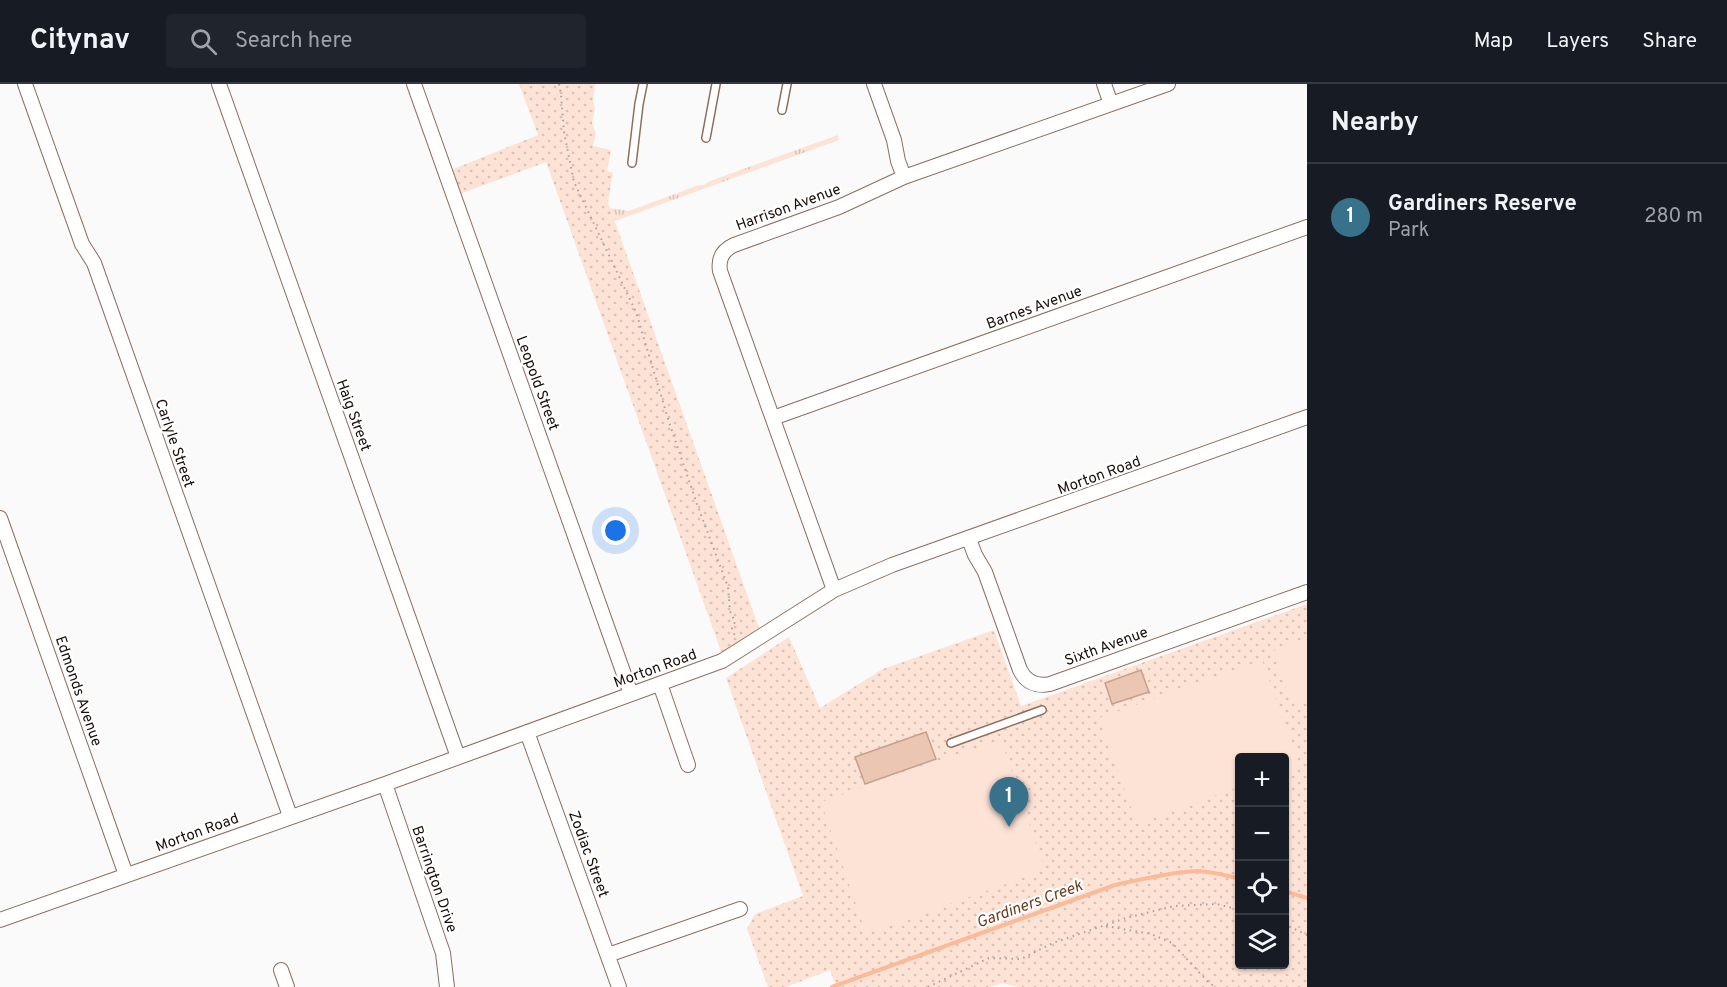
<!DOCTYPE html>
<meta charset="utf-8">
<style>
body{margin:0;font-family:Overpass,sans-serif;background:#20242c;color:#f1f3f6}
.controls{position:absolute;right:18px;bottom:18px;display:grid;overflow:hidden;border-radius:6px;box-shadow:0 2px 4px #0004}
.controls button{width:54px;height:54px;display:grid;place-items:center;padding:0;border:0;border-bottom:2px solid #363941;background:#171b24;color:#f1f3f6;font:30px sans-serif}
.you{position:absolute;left:616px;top:447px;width:21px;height:21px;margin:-15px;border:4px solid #fff;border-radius:50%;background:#1a73e8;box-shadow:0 0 0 9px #1a73e833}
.badge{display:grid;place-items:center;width:39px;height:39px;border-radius:50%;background:#38718a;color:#fff;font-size:20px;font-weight:700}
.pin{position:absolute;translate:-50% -50px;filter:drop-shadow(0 2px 3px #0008)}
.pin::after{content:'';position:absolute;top:32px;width:21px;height:18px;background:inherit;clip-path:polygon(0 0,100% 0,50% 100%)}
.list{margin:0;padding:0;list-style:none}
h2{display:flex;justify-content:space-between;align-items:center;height:78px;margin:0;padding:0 24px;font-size:26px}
h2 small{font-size:20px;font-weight:400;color:#9ea1a6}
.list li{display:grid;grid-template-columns:39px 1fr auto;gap:18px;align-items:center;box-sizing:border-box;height:108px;padding:0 24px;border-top:2px solid #363941}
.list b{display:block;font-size:22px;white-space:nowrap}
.list p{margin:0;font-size:20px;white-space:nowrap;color:#9ea1a6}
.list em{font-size:20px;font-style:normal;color:#9ea1a6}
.icon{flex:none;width:33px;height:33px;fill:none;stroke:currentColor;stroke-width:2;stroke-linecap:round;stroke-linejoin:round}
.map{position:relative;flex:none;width:1307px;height:903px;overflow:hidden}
header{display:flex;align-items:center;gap:36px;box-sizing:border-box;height:84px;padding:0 30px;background:#171b24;border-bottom:2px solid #363941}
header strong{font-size:28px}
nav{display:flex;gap:33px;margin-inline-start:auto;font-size:21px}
.search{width:420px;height:54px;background:#20242c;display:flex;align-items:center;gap:15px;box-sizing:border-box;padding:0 21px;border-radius:6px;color:#9ea1a6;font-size:22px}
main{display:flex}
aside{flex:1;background:#171b24}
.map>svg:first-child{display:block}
.grass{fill:url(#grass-tufts)}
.park{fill:url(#park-dots);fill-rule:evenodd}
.garden{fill:#fde3d6}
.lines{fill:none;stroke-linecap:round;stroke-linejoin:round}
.stream{stroke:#fbba98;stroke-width:4}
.building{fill:#eac6b3;stroke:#c4a18f;stroke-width:1.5}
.service-casing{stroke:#8e6e5c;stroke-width:10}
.minor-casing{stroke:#8e6e5c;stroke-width:16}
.path{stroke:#a6a19f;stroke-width:2;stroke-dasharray:1.5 4.5;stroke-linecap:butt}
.service{stroke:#fff;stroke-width:7}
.minor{stroke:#fff;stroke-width:14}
.labels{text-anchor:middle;stroke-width:4.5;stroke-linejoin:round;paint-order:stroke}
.street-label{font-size:15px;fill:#1a0e08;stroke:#fff}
.water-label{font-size:16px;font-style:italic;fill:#6d3a1c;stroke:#fff}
</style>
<header>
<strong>Citynav</strong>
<div class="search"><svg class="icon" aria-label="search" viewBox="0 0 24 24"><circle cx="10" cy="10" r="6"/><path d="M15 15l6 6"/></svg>Search here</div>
<nav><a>Map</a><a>Layers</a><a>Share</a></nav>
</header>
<main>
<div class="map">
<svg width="1307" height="903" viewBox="0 0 1307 903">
<defs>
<pattern id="grass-tufts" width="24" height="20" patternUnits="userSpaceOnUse" patternTransform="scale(1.5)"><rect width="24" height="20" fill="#fde3d6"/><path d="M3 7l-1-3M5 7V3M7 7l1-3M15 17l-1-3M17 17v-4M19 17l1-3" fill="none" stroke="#d8c2b6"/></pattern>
<pattern id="park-dots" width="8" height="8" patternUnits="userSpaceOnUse" patternTransform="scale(1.5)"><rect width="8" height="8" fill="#fde3d6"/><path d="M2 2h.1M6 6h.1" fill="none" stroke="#d8c2b6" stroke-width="1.8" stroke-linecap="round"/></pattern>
</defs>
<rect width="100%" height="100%" fill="#fafafa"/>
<!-- grass -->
<path class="grass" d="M838,51L839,56L615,137L610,124L629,127L699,101H704L710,97Z"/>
<!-- park -->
<path class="park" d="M519,0H595L593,16L595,25L592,39L596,49L593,62L611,66L607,87L613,89L608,118L759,544L722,570L546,78L460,110L451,86L538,51Z
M1307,520V903H1018L1002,899L991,903H836L830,886L786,903H768L747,845L755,830L803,812L726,594L789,553L820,624L883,585L994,546L1021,622ZM1240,674H1284V880H1240Z"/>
<!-- garden -->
<path class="garden" d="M1307,554V615L1292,620L1273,567Z
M1262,576L1300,682L1285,687L1284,674H1240L1239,703L1137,740L1099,634Z
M1001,656L1045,786L866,850L821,718Z"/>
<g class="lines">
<!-- stream -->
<path class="stream" d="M1284,807L1307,814
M832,903L1115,801C1140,796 1174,787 1198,787C1213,788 1226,791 1240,795"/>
</g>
<!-- building -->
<path class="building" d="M1141,586L1149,608L1112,620L1105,599Z
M926,648L936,675L865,700L855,673Z"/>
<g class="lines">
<!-- service casing -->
<g class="service-casing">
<path id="service" d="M782,26L787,0
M706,54L716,0
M632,79L639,20L643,0
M951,659L1042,626"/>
</g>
<!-- minor casing -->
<g class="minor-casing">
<path id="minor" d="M25,0L82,160L94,179L290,732
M219,0L458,673
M414,0L631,610
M874,0L894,56L898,77L904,93
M1104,0L1111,20
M773,334L1307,143
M0,434L126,791
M969,455L975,471L985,488L1020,586C1026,598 1036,603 1050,600L1307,508
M834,506L720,187C718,174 723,166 734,161L839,123L904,93L1168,0
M660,600L688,681
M527,648L619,903
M385,700L443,869L447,903
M0,836L385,700L722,577L834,506L892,481L1307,333
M608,871L740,825
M281,886L287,903"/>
</g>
<!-- path -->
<path class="path" d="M559,0L561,10L564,48L574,98L636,228L669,338L697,420L728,503L730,527L735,538L732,544L736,555
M1284,840L1307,851
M1106,842L1151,850L1172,859L1210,900L1217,903
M928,903L989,874L1021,875L1053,859L1126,834L1174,822L1217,820L1240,826"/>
<!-- service -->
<use href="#service" class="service"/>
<!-- minor -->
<use href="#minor" class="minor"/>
</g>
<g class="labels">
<!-- street labels -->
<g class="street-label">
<text transform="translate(788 123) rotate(-20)" y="5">Harrison Avenue</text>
<text transform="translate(1034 223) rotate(-20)" y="5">Barnes Avenue</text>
<text transform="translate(538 299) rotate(70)" y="5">Leopold Street</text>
<text transform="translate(354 331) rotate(70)" y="5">Haig Street</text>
<text transform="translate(175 359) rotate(71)" y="5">Carlyle Street</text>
<text transform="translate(1099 391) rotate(-20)" y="5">Morton Road</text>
<text transform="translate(1106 562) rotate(-20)" y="5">Sixth Avenue</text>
<text transform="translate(655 584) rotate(-20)" y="5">Morton Road</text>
<text transform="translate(79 607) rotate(71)" y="5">Edmonds Avenue</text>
<text transform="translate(197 748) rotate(-20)" y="5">Morton Road</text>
<text transform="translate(589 770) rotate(70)" y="5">Zodiac Street</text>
<text transform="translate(435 795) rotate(71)" y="5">Barrington Drive</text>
</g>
<!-- water labels -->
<g class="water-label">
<text transform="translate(1029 819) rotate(-20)" y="6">Gardiners Creek</text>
</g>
</g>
</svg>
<div class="controls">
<button>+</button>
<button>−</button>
<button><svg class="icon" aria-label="locate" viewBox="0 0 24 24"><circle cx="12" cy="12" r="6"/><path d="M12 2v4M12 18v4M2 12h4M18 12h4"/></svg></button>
<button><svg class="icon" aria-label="layers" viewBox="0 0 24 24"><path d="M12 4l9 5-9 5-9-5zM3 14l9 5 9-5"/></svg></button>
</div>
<div class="you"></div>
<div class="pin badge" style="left:1009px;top:743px">1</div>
</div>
<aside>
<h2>Nearby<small></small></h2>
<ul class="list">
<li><span class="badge">1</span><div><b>Gardiners Reserve</b><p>Park</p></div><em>280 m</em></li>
</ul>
</aside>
</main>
